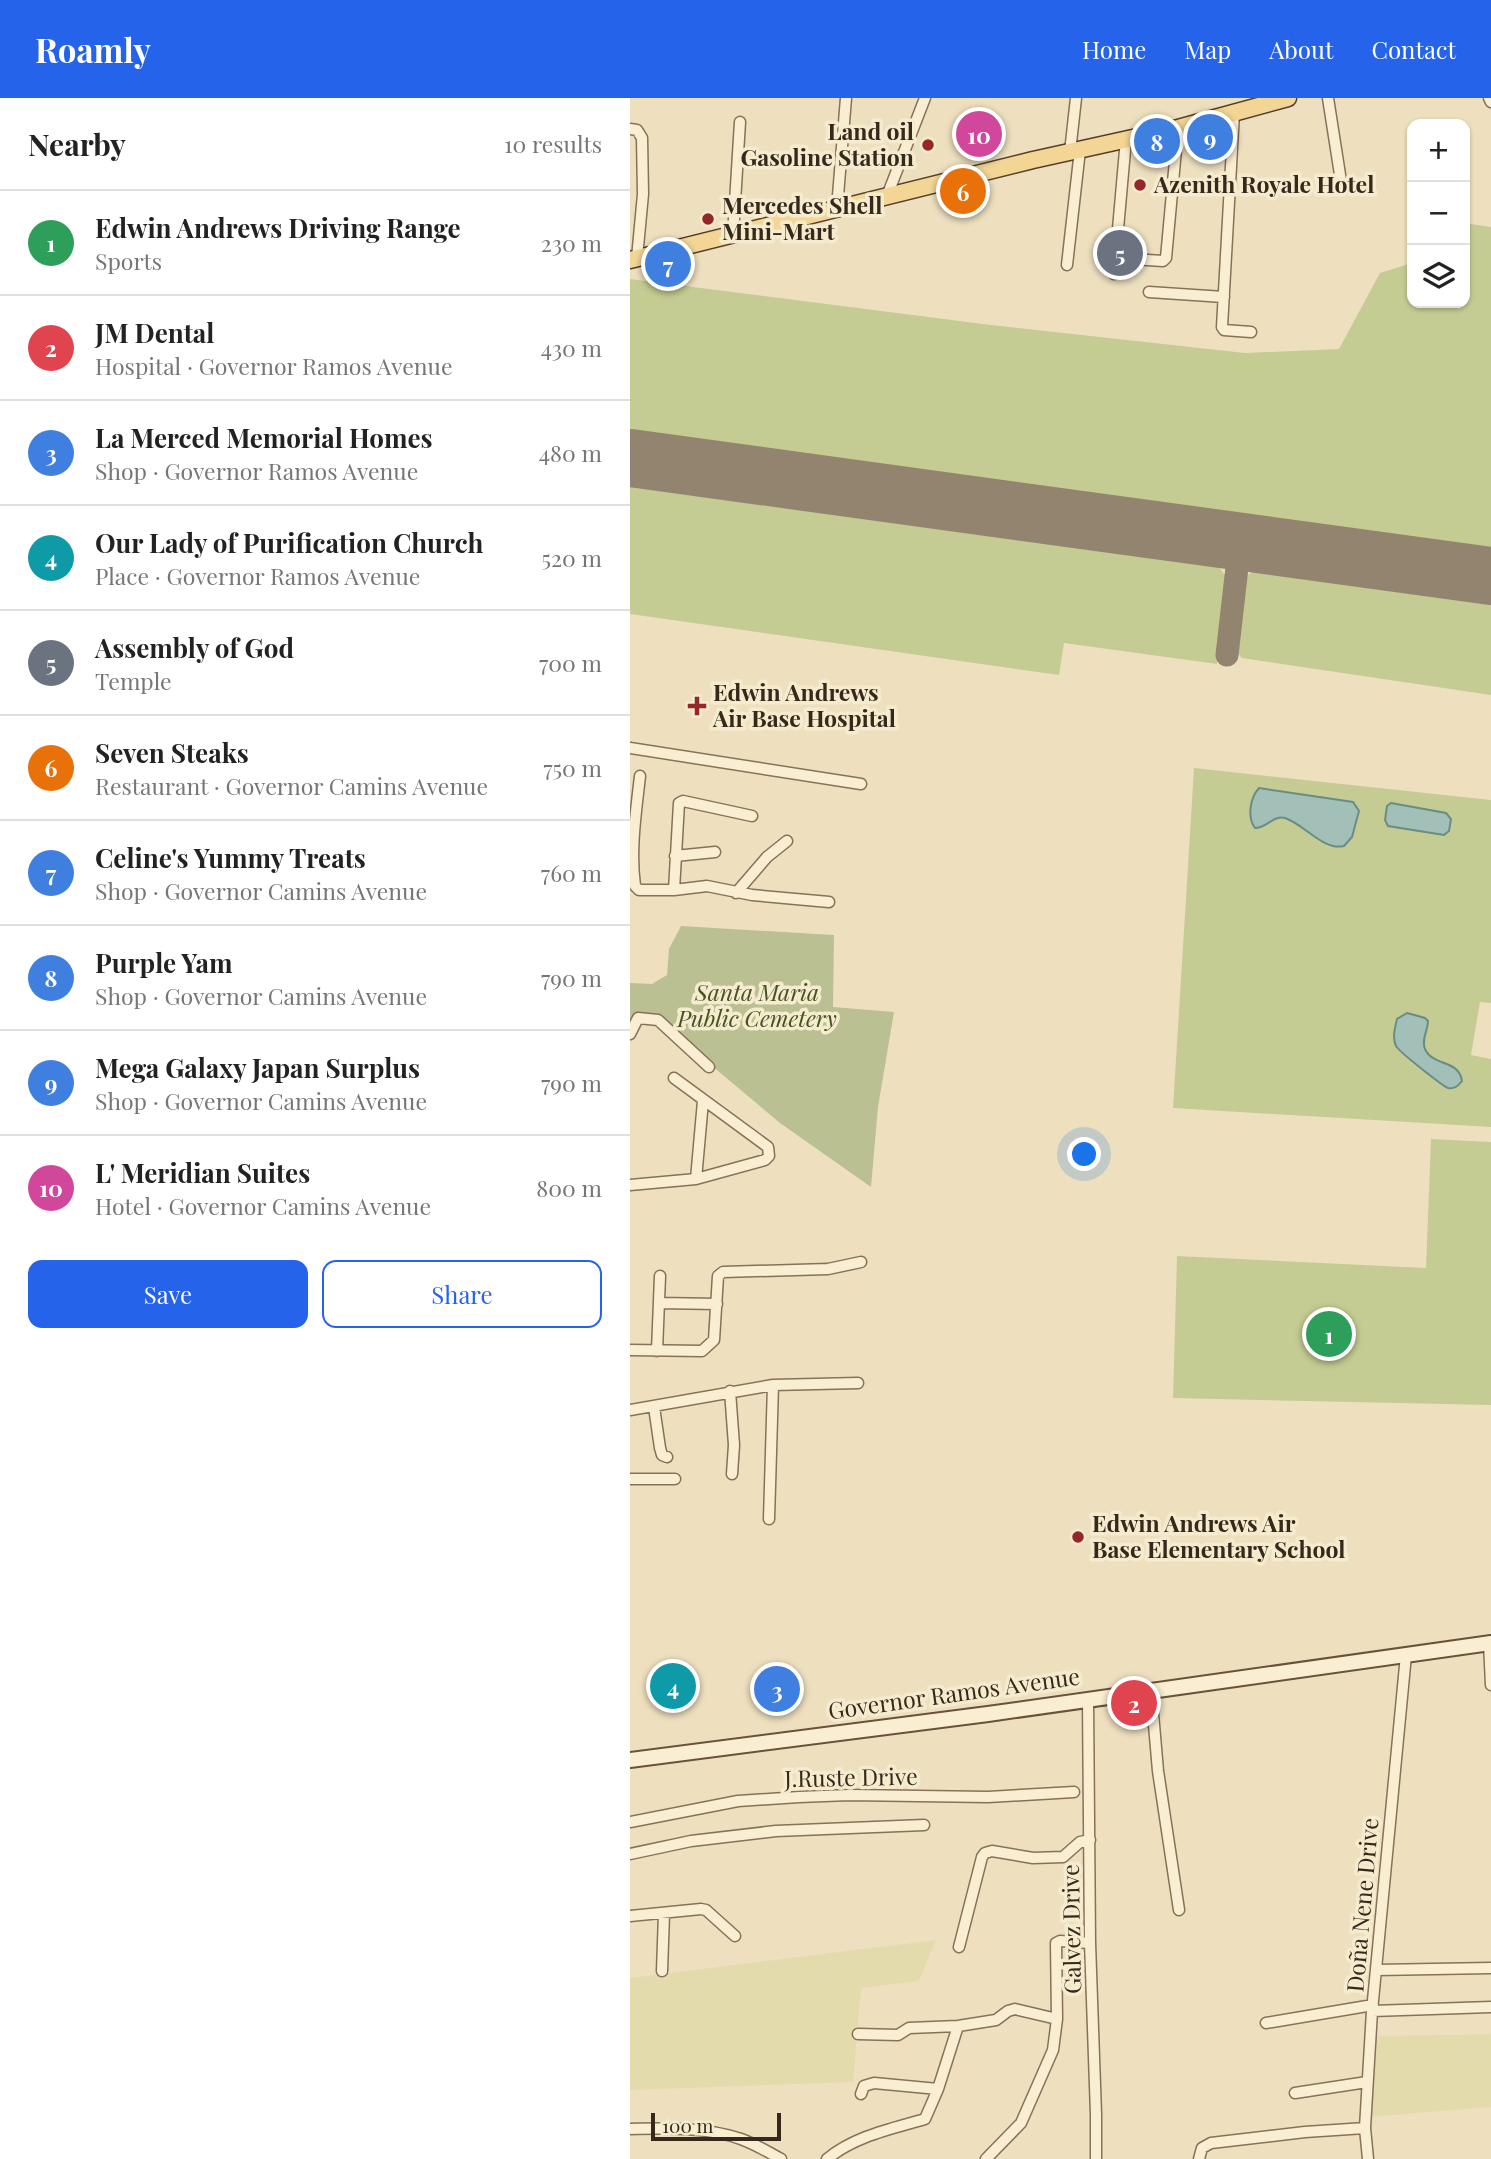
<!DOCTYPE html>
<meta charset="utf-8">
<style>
body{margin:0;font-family:"Playfair Display",serif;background:#f6f6f6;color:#222}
.controls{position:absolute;right:21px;top:21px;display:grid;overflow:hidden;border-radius:14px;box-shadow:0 2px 5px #0004}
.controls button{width:63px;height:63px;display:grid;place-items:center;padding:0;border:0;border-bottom:2px solid #e0e0e0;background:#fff;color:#222;font:35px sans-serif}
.scale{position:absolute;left:21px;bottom:18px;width:130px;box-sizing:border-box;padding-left:7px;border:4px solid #36291c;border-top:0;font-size:19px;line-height:24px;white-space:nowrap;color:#36291c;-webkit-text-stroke:5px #f5ebce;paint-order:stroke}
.you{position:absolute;left:455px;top:1057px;width:24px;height:24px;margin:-18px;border:5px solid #fff;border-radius:50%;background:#1a73e8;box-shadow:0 0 0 10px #1a73e833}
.badge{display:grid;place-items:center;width:46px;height:46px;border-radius:50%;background:#2563eb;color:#fff;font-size:23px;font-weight:700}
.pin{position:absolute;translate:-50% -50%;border:4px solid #fff;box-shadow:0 2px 7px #0006}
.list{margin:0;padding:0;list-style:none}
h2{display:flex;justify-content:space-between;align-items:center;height:91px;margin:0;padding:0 28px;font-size:30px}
h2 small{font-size:23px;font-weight:400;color:#767676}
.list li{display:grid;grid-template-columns:46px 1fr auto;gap:21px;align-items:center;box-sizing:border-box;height:105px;padding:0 28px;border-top:2px solid #e0e0e0}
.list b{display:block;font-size:26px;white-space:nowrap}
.list p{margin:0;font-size:23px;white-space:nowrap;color:#767676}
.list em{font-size:23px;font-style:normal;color:#767676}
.actions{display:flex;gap:14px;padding:21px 28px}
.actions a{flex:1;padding:16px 0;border:2px solid #2563eb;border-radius:14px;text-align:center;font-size:24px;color:#2563eb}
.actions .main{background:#2563eb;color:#fff}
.icon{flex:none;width:38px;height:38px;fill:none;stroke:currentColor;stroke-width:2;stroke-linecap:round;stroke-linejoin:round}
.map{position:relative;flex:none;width:861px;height:2061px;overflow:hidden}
header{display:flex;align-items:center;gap:42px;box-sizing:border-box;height:98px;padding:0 35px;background:#2563eb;color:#fff}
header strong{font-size:33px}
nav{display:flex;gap:38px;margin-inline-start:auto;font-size:24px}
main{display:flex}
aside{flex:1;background:#fff}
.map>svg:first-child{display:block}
.farmland{fill:#e4dbac}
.green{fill:#c5cc93}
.cemetery{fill:#bac092}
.water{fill:#a2c0b7;stroke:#698d85;stroke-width:2}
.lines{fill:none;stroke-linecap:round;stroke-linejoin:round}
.taxiway{stroke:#92846e;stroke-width:23}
.runway{stroke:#92846e;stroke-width:58}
.minor-casing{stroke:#877157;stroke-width:13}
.secondary-casing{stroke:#68523a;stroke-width:18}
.primary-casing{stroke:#543f2c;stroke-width:19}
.minor{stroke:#f9eed2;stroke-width:10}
.secondary{stroke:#f9eed2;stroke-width:14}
.primary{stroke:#f3d695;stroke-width:16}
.poi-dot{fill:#962726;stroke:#f5ebce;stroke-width:2.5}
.labels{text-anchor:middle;stroke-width:7;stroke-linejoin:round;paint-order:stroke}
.poi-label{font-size:23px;font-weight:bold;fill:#36291c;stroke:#f5ebce;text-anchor:start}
.park-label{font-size:23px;font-style:italic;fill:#465322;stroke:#f5ebce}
.street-label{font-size:23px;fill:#36291c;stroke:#f5ebce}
</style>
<header>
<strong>Roamly</strong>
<nav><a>Home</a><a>Map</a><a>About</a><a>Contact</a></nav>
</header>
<main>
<aside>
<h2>Nearby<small>10 results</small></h2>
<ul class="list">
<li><span class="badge" style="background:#2e9e5b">1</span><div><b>Edwin Andrews Driving Range</b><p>Sports</p></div><em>230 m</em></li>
<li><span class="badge" style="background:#e0444e">2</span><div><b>JM Dental</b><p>Hospital · Governor Ramos Avenue</p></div><em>430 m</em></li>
<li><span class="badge" style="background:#3f7fe0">3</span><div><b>La Merced Memorial Homes</b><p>Shop · Governor Ramos Avenue</p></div><em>480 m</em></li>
<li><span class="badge" style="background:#0f9aa8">4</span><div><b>Our Lady of Purification Church</b><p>Place · Governor Ramos Avenue</p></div><em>520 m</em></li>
<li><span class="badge" style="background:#6b7280">5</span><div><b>Assembly of God</b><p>Temple</p></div><em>700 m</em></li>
<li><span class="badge" style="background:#e8710a">6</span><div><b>Seven Steaks</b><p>Restaurant · Governor Camins Avenue</p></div><em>750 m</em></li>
<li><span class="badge" style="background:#3f7fe0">7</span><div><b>Celine's Yummy Treats</b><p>Shop · Governor Camins Avenue</p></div><em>760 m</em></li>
<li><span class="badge" style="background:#3f7fe0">8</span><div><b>Purple Yam</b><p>Shop · Governor Camins Avenue</p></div><em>790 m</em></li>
<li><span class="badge" style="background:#3f7fe0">9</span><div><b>Mega Galaxy Japan Surplus</b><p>Shop · Governor Camins Avenue</p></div><em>790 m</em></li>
<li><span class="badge" style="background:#d1479c">10</span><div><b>L' Meridian Suites</b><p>Hotel · Governor Camins Avenue</p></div><em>800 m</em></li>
</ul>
<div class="actions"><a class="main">Save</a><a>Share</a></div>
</aside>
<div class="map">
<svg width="861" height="2061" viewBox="0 0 861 2061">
<rect width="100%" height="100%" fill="#eee0bf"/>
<!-- farmland -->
<path class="farmland" d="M306,1842L289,1883L231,1890L223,1984L0,1992V1880Z
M861,1936V2009L739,2019L745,1938Z"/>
<!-- green -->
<path class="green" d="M835,125L861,129V450L0,334V181L361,227L615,255L709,251L750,175L782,165V205H835Z
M0,389L589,469L598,481L587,566L434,545L429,577L0,516Z
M623,474L861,507V597L612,560L606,554L605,549L612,485L617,477Z
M564,670L861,702V905L850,904L841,957L861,961V1029L543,1010Z
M801,1041L861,1044V1307L543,1300L547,1158L796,1170Z"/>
<!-- cemetery -->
<path class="cemetery" d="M51,828L204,837L203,909L264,914L248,1009L241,1089L150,1025L75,962L31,919L7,918L0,932V885L22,886L37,877L39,851Z"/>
<!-- water -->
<path class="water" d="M629,690L723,704L729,713L722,739L714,748C693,753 674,726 655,720C643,717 637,730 625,730C617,719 620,700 629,690Z
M761,705L816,715L821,721L819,733L814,737L758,728L755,722L757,708Z
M777,915L795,920L798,923C798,932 791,942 795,951C803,969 829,961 832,983C828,988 825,991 818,990C814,989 768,953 766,948C762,939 765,930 767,921Z"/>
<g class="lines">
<!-- taxiway -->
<path class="taxiway" d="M597,557L610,443"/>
<!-- runway -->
<path class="runway" d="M0,360L861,478"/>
<!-- minor casing -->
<g class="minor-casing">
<path id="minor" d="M698,0L711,83
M859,0L861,4
M604,15L592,229L594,232L621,234
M0,31L7,32L12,40L13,96L7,160
M440,54L446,0
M257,98L295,0
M207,110L216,0
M103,136L110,24
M486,160L533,163L536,160L548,30
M437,167L450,52
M484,176L496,41
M519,194L594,199
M0,650L231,686
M10,678C6,714 0,752 5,788L9,792H44L77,788L122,797L199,804
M45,758L85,754
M44,792L49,705L53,703L122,718
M106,795L137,759L157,743
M0,936L8,920L28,922L79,969
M66,1081L73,1003
M0,1087L66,1081L135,1062L139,1058L138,1049L44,980
M30,1205L87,1206
M0,1252L72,1253L84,1242L88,1178L93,1174L198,1171L231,1164
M27,1253L30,1178
M100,1293L104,1347L102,1376
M24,1309L30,1350L32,1357L37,1359
M0,1312L143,1287L228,1285
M0,1381H45
M139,1421L143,1287
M859,1545L861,1587
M521,1592L528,1673L549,1812
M458,1601L460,1845L466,2016V2061
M0,1724L108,1703L169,1699L219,1697L358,1699L444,1694
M0,1756L61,1743L146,1733L294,1727
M0,1818L71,1811L76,1812L105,1838
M329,1849L352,1759L355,1755L362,1753L403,1760L433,1759L450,1744L460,1742
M746,1872L861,1870
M32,1873L34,1816
M742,1913L861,1909
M636,1925L743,1907
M228,1936L268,1937L279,1930L328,1928L366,1922L378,1913L385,1911L427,1921
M665,1995L737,1984
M231,1996L234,1988L244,1985L308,1991
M0,2031C35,2030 77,2029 111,2041C125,2046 138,2054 151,2061
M197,2061C225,2038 261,2031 295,2021L308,1991L328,1928
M356,2061L391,2025L423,1952L427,1921L426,1845L430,1843L460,1845
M569,2061L572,2050L581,2045L675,2034L735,2030
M738,2061L735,2030L742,1913L776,1557"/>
</g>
<!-- secondary casing -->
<g class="secondary-casing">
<path id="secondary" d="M0,1662L358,1616L861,1545"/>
</g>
<!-- primary casing -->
<g class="primary-casing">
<path id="primary" d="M0,162L403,62L548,30L658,0"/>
</g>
<!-- minor -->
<use href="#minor" class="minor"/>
<!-- secondary -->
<use href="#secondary" class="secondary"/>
<!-- primary -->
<use href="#primary" class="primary"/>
</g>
<!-- markers -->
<g class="poi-dot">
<circle cx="298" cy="47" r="7"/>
<circle cx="510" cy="87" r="7"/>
<circle cx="78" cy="121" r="7"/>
<path d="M63.5 597.5h7v7h7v7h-7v7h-7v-7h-7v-7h7z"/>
<circle cx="448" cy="1439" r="7"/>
</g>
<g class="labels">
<!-- poi labels -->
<g class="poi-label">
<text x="284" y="42" text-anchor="end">Land oil<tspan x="284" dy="26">Gasoline Station</tspan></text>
<text x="524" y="95">Azenith Royale Hotel</text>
<text x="92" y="116">Mercedes Shell<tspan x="92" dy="26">Mini-Mart</tspan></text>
<text x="83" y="603">Edwin Andrews<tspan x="83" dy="26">Air Base Hospital</tspan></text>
<text x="462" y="1434">Edwin Andrews Air<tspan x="462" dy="26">Base Elementary School</tspan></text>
</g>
<!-- park labels -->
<g class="park-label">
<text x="127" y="903">Santa Maria<tspan x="127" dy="26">Public Cemetery</tspan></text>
</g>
<!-- street labels -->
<g class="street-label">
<text transform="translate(324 1596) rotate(-8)" y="8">Governor Ramos Avenue</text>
<text transform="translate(221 1680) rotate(-1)" y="8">J.Ruste Drive</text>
<text transform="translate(733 1807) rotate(-85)" y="8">Doña Nene Drive</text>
<text transform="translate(442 1831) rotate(-91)" y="8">Galvez Drive</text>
</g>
</g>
</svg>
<div class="controls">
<button>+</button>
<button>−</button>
<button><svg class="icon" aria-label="layers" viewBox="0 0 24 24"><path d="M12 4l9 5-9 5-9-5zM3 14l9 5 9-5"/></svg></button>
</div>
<div class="scale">100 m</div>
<div class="you"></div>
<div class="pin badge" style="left:699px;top:1236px;background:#2e9e5b">1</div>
<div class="pin badge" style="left:504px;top:1605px;background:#e0444e">2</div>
<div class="pin badge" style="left:147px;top:1591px;background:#3f7fe0">3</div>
<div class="pin badge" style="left:43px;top:1588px;background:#0f9aa8">4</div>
<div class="pin badge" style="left:490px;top:155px;background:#6b7280">5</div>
<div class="pin badge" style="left:333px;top:93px;background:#e8710a">6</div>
<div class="pin badge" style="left:38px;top:166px;background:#3f7fe0">7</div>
<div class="pin badge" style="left:527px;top:43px;background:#3f7fe0">8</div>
<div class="pin badge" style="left:580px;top:39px;background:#3f7fe0">9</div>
<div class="pin badge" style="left:349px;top:36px;background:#d1479c">10</div>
</div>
</main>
